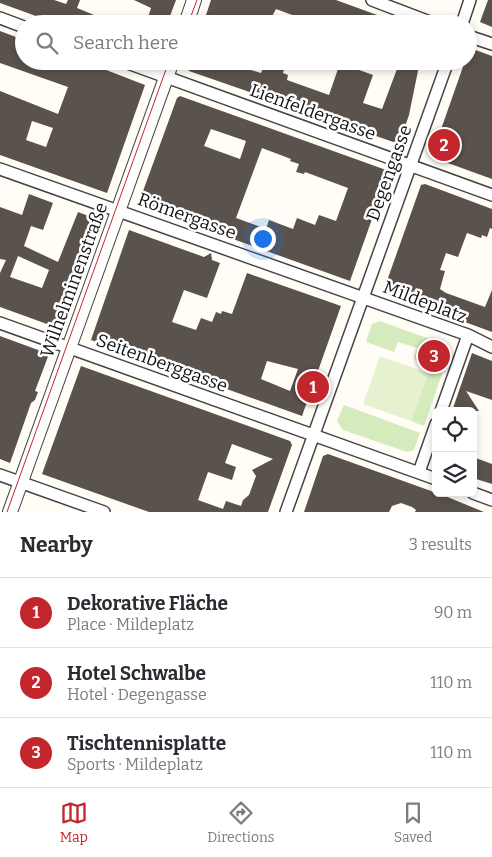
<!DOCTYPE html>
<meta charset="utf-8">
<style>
body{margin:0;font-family:Bitter,serif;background:#f2f2f3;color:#2b2b33}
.controls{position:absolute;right:15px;bottom:15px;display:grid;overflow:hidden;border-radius:8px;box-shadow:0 2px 8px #0003}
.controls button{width:45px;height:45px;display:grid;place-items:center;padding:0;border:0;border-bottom:1px solid #e1e1e2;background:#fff;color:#2b2b33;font:25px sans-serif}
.you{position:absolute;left:262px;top:238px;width:18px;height:18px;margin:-12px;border:4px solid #fff;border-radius:50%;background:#1a73e8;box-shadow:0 0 0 8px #1a73e833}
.badge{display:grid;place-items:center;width:32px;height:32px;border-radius:50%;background:#c4262e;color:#fff;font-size:16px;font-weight:700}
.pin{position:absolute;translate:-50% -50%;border:2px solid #fff;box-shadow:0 1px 5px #0006}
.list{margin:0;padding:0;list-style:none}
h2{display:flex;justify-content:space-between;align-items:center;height:65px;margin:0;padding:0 20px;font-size:21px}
h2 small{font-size:16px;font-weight:400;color:#7c7c81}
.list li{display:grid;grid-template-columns:32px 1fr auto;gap:15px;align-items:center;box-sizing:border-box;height:70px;padding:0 20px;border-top:1px solid #e1e1e2}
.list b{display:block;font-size:19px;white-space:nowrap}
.list p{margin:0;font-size:16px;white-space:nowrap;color:#7c7c81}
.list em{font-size:16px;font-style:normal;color:#7c7c81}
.icon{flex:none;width:28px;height:28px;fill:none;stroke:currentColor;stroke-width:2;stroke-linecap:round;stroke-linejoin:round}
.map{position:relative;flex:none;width:492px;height:512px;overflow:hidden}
.search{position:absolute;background:#fff;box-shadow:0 2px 8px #0003;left:15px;right:15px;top:15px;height:55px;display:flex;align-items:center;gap:12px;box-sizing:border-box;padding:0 18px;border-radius:28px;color:#7c7c81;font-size:19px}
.sheet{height:275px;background:#fff}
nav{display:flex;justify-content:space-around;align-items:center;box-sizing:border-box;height:70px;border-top:1px solid #e1e1e2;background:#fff;font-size:14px;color:#7c7c81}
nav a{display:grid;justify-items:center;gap:2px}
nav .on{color:#c4262e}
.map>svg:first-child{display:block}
.green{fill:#d5ebbd}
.pitch{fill:#e6f2cf}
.building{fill:#5a524d;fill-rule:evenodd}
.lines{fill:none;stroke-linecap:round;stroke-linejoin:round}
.minor-casing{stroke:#444;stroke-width:14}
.tertiary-casing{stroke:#444;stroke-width:16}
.minor{stroke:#fff;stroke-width:11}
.tertiary{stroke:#fff;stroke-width:14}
.tram{stroke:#c4262e;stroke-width:1}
.labels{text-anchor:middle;stroke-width:5;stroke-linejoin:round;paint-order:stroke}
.street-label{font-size:18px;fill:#111;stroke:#fff}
</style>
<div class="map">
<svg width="492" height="512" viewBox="0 0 492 512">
<rect width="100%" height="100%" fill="#fffdf5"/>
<!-- green -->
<path class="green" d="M380,321L446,345L450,351L424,426L411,421L431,365L414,359L417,348L398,342L394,352L366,342L372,324Z
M344,405L420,433L414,450L407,452L343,430L337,421Z"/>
<!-- pitch -->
<path class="pitch" d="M380,356L428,373L411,421L363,404Z"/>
<!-- building -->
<path class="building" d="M0,0H54L66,4L68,0H80L77,8L116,24H58L0,3Z
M134,0H176L167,24H146L151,8Z
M211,0H336L399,23L306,24L294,19L295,16L276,9L268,24H203Z
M488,0H492V27L480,22Z
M0,31L24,40V61H83L145,85L107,193L0,155V91L58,114L68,87L0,63ZM32,121L53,128L46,147L26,140Z
M470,48L492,56V179L434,158L432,155L465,61H468Z
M189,61H220L261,73L264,66L269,68L270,64L284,69L283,73L288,75L287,80L329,95L340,63L373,75L363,103L382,109L400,61H420L409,115L399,144L189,71L187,67Z
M180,96L386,170L388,174L350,281L141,206L139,202L177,98ZM211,129L246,141L240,159L204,146ZM262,148L291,159L290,161L299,164L296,172L304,174L305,172L348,188L336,221L319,215L315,225L297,218L293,229L269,220L266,229L236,218Z
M425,184L492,209V229L490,228L487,237L482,235L481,238L467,233L458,257L446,253L440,270L445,271L440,289L446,293L485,307L492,290V332L383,292L421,185Z
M29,194L53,203L43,230L31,226L24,246L58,262L78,212L94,218L96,222L58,328L0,307V273L6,260L0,259V207L22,215ZM18,256L49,270L42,288L10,277Z
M129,230L204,257L211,253L212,260L220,263L207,298L184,290L172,322L196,330L201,318L212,322L216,312L221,314L222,311L232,314L247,273L341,306L302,416L168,368L167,370L151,365L143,362L144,359L91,340ZM267,361L298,369L290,391L261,379Z
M0,336L49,354L35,391L38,392L35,400L31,403L10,463L0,459Z
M472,353L492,361V400L466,391L479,411H452Z
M81,366L290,441L292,445L268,512H149L42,474ZM232,444L273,459L252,470L256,476L249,495L243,500L241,506L226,501L223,509L198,500L208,472L232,480L236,467L225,463Z
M328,454L445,496L484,512H415L416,510L412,507L401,503L392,506L389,512H304L323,456Z
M473,457L492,464V484L473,478Z"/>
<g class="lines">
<!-- minor casing -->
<g class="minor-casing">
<path id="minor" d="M372,0L435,24
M0,18L24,27
M462,24L470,0
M468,36L492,44
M122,61L492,195
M0,169L468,335L492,347
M0,323L436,479
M441,411L468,335
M419,472L436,424
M0,475L104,512
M473,493L492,500
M286,512L448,61"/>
</g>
<!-- tertiary casing -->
<g class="tertiary-casing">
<path id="tertiary" d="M186,24L194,0
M10,512L172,61"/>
</g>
<!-- minor -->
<use href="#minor" class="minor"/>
<!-- tertiary -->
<use href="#tertiary" class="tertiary"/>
<!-- tram -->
<path class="tram" d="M188,24L197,0
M7,512L169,61"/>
</g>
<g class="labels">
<!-- street labels -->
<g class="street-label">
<text transform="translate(313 112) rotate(20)" y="6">Lienfeldergasse</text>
<text transform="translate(389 173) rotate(-70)" y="6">Degengasse</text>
<text transform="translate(187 216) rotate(20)" y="6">Römergasse</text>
<text transform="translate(74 280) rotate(-70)" y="6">Wilhelminenstraße</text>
<text transform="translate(425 302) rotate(21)" y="6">Mildeplatz</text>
<text transform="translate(162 363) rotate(20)" y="6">Seitenberggasse</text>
</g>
</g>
</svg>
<div class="controls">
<button><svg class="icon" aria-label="locate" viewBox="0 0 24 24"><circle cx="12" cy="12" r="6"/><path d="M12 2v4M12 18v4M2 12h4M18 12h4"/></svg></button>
<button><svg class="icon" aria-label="layers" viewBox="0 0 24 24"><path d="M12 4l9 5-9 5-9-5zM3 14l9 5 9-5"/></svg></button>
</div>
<div class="you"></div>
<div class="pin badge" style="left:313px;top:387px">1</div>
<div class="pin badge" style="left:444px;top:145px">2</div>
<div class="pin badge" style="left:434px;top:356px">3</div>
<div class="search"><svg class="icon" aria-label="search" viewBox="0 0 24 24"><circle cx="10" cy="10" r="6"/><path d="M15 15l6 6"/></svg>Search here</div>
</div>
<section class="sheet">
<h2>Nearby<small>3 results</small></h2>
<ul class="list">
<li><span class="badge">1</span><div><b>Dekorative Fläche</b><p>Place · Mildeplatz</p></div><em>90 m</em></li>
<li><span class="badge">2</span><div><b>Hotel Schwalbe</b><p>Hotel · Degengasse</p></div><em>110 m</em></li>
<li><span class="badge">3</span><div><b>Tischtennisplatte</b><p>Sports · Mildeplatz</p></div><em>110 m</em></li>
</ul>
</section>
<nav>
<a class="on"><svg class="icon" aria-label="map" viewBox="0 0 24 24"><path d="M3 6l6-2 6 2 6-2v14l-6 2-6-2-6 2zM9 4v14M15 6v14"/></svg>Map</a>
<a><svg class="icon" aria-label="directions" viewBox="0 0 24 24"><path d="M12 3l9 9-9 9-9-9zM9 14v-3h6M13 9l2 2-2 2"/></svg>Directions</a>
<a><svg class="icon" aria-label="saved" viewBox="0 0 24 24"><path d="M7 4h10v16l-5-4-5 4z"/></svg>Saved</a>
</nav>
